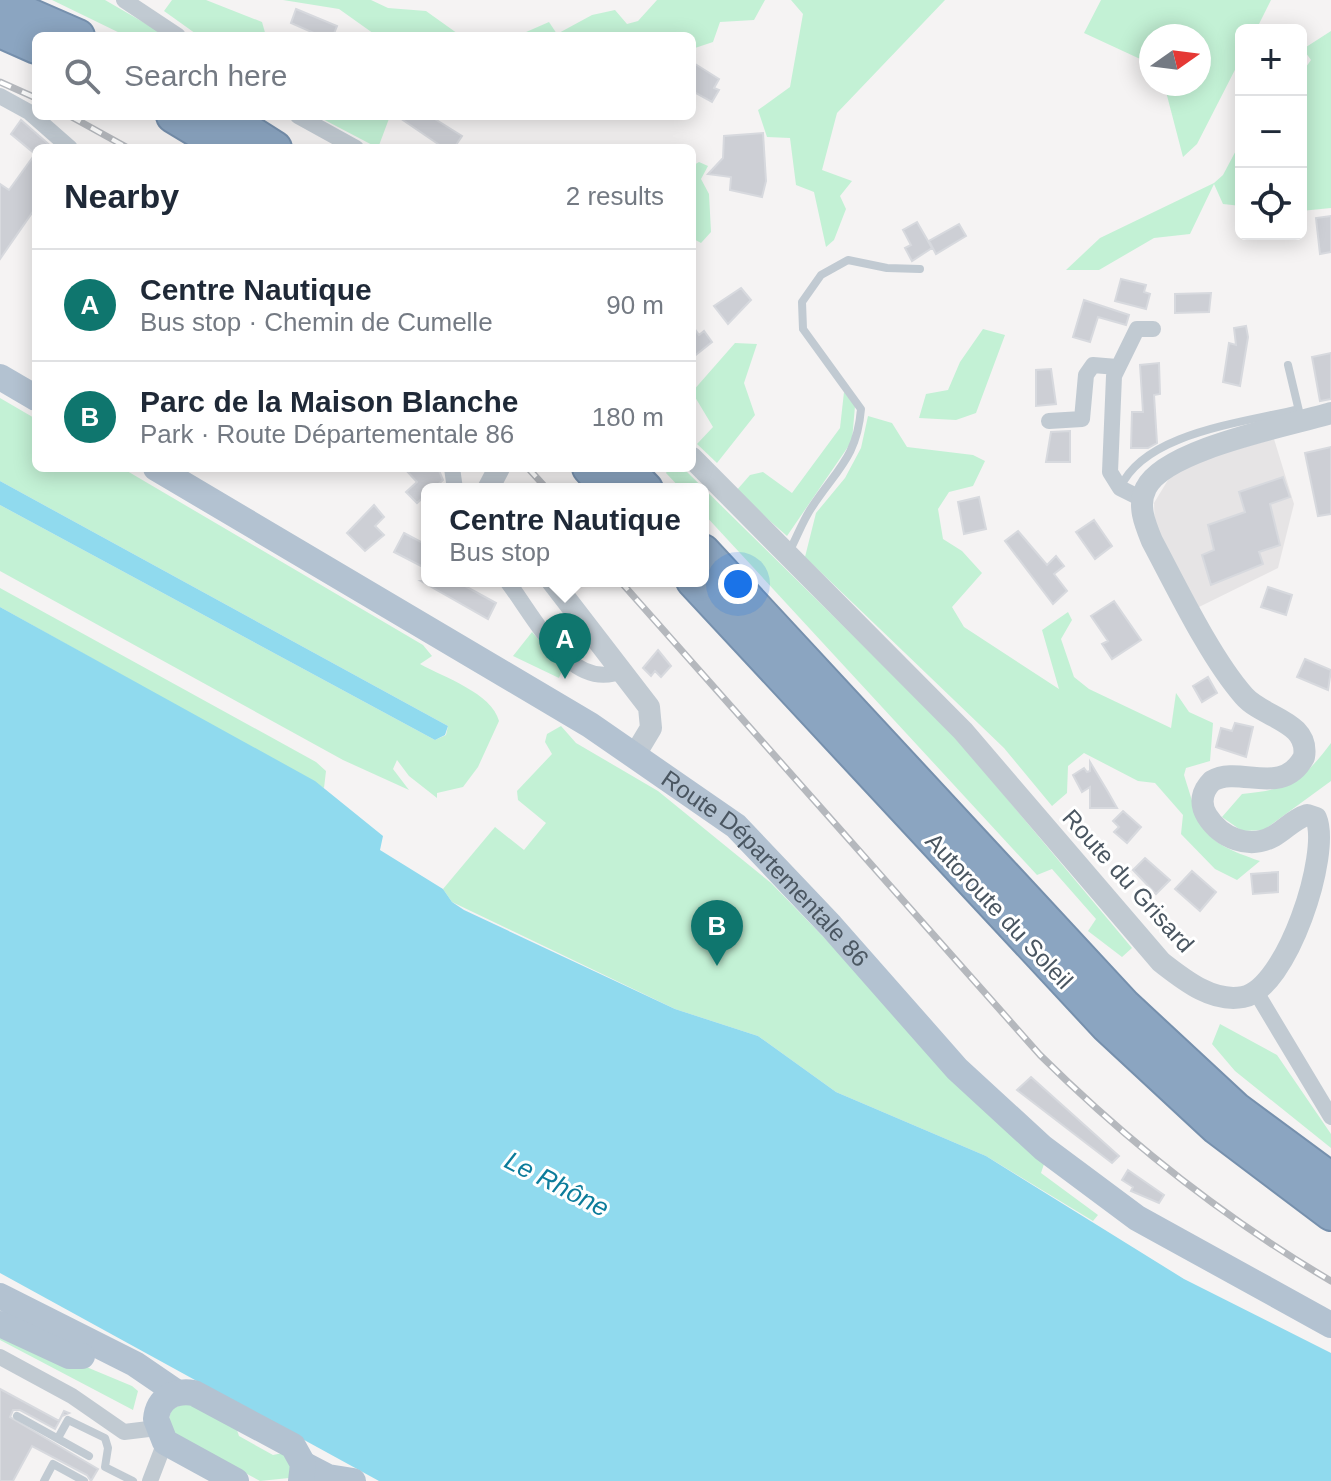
<!DOCTYPE html>
<meta charset="utf-8">
<style>
body{margin:0;font-family:Helvetica,sans-serif;background:#f6f6f7;color:#1f2937}
.controls{position:absolute;right:24px;top:24px;display:grid;overflow:hidden;border-radius:12px;box-shadow:0 4px 20px #0003}
.controls button{width:72px;height:72px;display:grid;place-items:center;padding:0;border:0;border-bottom:2px solid #e0e1e3;background:#fff;color:#1f2937;font:40px sans-serif}
.compass{position:absolute;left:1139px;top:24px;width:72px;height:72px;border-radius:50%;background:#fff;box-shadow:0 4px 20px #0003;rotate:76deg}
.you{position:absolute;left:738px;top:584px;width:28px;height:28px;margin:-20px;border:6px solid #fff;border-radius:50%;background:#1a73e8;box-shadow:0 0 0 12px #1a73e833}
.badge{display:grid;place-items:center;width:52px;height:52px;border-radius:50%;background:#0f766e;color:#fff;font-size:26px;font-weight:700}
.pin{position:absolute;translate:-50% -66px;filter:drop-shadow(0 2px 4px #0008)}
.pin::after{content:'';position:absolute;top:42px;width:28px;height:24px;background:inherit;clip-path:polygon(0 0,100% 0,50% 100%)}
.popup{position:absolute;left:421px;top:483px;width:288px;height:104px;box-sizing:border-box;display:grid;place-content:center;border-radius:12px;background:#fff;filter:drop-shadow(0 2px 6px #0005);font-size:26px;white-space:nowrap;color:#747a83}
.popup b{font-size:30px;color:#1f2937}
.popup::after{content:'';position:absolute;left:50%;top:100%;margin-left:-16px;border:16px solid transparent;border-top-color:#fff}
.list{margin:0;padding:0;list-style:none}
h2{display:flex;justify-content:space-between;align-items:center;height:104px;margin:0;padding:0 32px;font-size:34px}
h2 small{font-size:26px;font-weight:400;color:#747a83}
.list li{display:grid;grid-template-columns:52px 1fr auto;gap:24px;align-items:center;box-sizing:border-box;height:112px;padding:0 32px;border-top:2px solid #e0e1e3}
.list b{display:block;font-size:30px;white-space:nowrap}
.list p{margin:0;font-size:26px;white-space:nowrap;color:#747a83}
.list em{font-size:26px;font-style:normal;color:#747a83}
.icon{flex:none;width:44px;height:44px;fill:none;stroke:currentColor;stroke-width:2;stroke-linecap:round;stroke-linejoin:round}
.map{position:relative;flex:none;width:1331px;height:1481px;overflow:hidden}
.search{position:absolute;background:#fff;box-shadow:0 4px 20px #0003;left:32px;top:32px;width:664px;height:88px;display:flex;align-items:center;gap:20px;box-sizing:border-box;padding:0 28px;border-radius:12px;color:#747a83;font-size:30px}
.panel{position:absolute;background:#fff;box-shadow:0 4px 20px #0003;left:32px;top:144px;width:664px;height:328px;border-radius:12px}
.map>svg:first-child{display:block}
.education{fill:#e6e4e5}
.green{fill:#c3f1d5}
.water{fill:#90daee}
.building{fill:#cdcfd5;stroke:#d7d9de;stroke-width:2}
.lines{fill:none;stroke-linecap:round;stroke-linejoin:round}
.motorway-casing{stroke:#7690ad;stroke-width:36}
.service{stroke:#c1cad2;stroke-width:8}
.minor{stroke:#c1cad2;stroke-width:16}
.tertiary{stroke:#c1cad2;stroke-width:22}
.primary{stroke:#b3c2d1;stroke-width:26}
.motorway{stroke:#8ba5c1;stroke-width:32}
.rail-casing{stroke:#b5b8bd;stroke-width:7}
.rail{stroke:#fff;stroke-width:4;stroke-dasharray:12;stroke-linecap:butt}
.labels{text-anchor:middle;stroke-width:6;stroke-linejoin:round;paint-order:stroke}
.street-label{font-size:24px;fill:#4a5661;stroke:#fff}
.water-label{font-size:26px;font-style:italic;fill:#0c7c9b;stroke:#fff}
</style>
<div class="map">
<svg width="1331" height="1481" viewBox="0 0 1331 1481">
<rect width="100%" height="100%" fill="#f5f3f3"/>
<!-- education -->
<path class="education" d="M1274,439L1294,504L1278,568L1199,607L1155,530L1154,503L1171,475L1199,460Z"/>
<!-- green -->
<path class="green" d="M52,0H105L167,36H126Z
M172,0H206L262,22L266,36H199L164,11Z
M283,0H371L388,8L426,11L461,36H377L339,9Z
M657,0H765L754,20L720,22L713,42L692,49V36H517L549,22L557,34L592,15L615,10L627,24L638,21Z
M791,0H945L837,113L822,170L852,181L840,196L846,209L834,240L826,247L814,192L796,185L790,138L767,137L758,110L790,87L803,14Z
M1101,0H1271L1256,30H1241V58L1197,144L1183,157L1164,84H1199V36H1151V64L1084,33Z
M1331,31V208L1301,211V74L1311,60L1303,49Z
M317,116H390L378,148Z
M1241,141V206L1223,204L1214,184L1190,234L1154,238L1099,270H1066L1100,238L1214,183L1223,175Z
M699,162L708,166L701,179L709,194L711,232L701,243L692,238V166Z
M983,329L1005,335L976,413L956,420L919,418L926,394L948,390L960,362Z
M735,343L757,344L744,383L755,415L717,463L697,444L713,427L692,392Z
M844,392L855,406L852,441L787,536L736,491L750,475L763,472L792,493L840,428Z
M0,398L36,419V468H122L423,645L432,656L420,664C443,677 492,693 499,721L478,767L463,787L437,793V798L409,776L397,760L393,769L409,790L343,760L0,571V505L435,740L446,735L448,726L0,481Z
M868,416L892,423L907,447L973,455L985,461L973,486L949,492L938,509L943,539L962,551L982,573L952,607L964,627L1059,689L1042,630L1068,612L1072,620L1061,639L1074,677L1089,689L1171,728L1176,693L1189,712L1213,723L1210,761L1186,768L1184,775C1202,832 1201,841 1260,861L1237,880L1215,869L1181,834L1183,815L1155,783L1138,781L1084,753L1068,766L1067,793L1052,806L1004,748L805,557L816,513L845,478L861,448Z
M669,468H683L952,733L1132,948L1122,957L1088,931L1096,919L1052,869L1037,875L703,513V489H681L666,473Z
M0,588L316,762L326,771L324,788L0,607Z
M532,632L563,668L559,678L513,656Z
M561,726L576,743L658,791L771,883L1044,1164L1041,1173L1098,1215L1093,1221L986,1156L836,1092L758,1036L675,1009L452,902L443,889L495,827L524,850L546,823L518,800L517,791L552,754L545,742L547,734Z
M1331,743V781L1264,830L1242,831L1222,817L1242,794C1290,790 1303,780 1331,743Z
M1220,1024L1277,1055L1331,1134V1148L1235,1071L1212,1044Z
M0,1331L132,1386L138,1391L133,1410L0,1340Z
M188,1403L236,1427L239,1436L273,1455L283,1453L291,1460L289,1478L260,1481L174,1435C169,1425 167,1418 173,1408Z"/>
<!-- water -->
<path class="water" d="M0,481L448,726L445,735L435,740L0,505Z
M0,607L315,781L383,836L380,850L443,889L452,902L464,910L675,1009L758,1036L836,1092L986,1156L1184,1279L1331,1353V1481H379L0,1273Z"/>
<!-- building -->
<path class="building" d="M296,9L337,26L333,36H313L314,33L291,23Z
M692,62L719,79L714,88L719,90L712,102L692,91Z
M397,116H430L462,136L454,148H444Z
M21,120L53,148H36V216L32,213L0,259V184L9,190L35,154L11,134Z
M763,133L766,181L762,197L730,190L731,177L708,174L723,158L724,136Z
M1331,216V252L1320,254L1316,218Z
M917,222L932,248L912,261L905,248L911,245L903,230Z
M959,224L966,236L936,254L929,241Z
M1121,279L1146,285L1144,292L1150,294L1146,309L1115,301Z
M741,288L751,300L728,324L714,306Z
M1211,293L1209,312L1175,313V294Z
M1084,300L1129,315L1126,325L1098,317L1090,342L1073,337Z
M692,325L699,335L704,331L712,342L692,358Z
M1246,326L1248,337L1240,386L1223,382L1229,343L1236,345L1234,328Z
M1331,353V399L1320,401L1312,357Z
M1159,363L1160,394L1154,395L1157,443L1148,448H1131L1132,412H1143L1140,365Z
M1051,369L1056,404L1036,406V370Z
M1070,431V462H1046L1051,432Z
M1331,447V514L1318,516L1305,453Z
M404,468H438L443,480L433,489H427V494L417,503L406,492L417,482Z
M1283,477L1290,497L1270,504L1280,545L1259,552L1263,564L1211,585L1202,555L1214,550L1208,525L1245,512L1239,492Z
M979,497L986,529L964,534L958,502Z
M374,505L384,517L375,526L384,535L365,551L347,533Z
M1094,520L1112,546L1095,559L1076,532Z
M1018,531L1047,565L1056,556L1064,566L1054,574L1067,591L1053,604L1005,541Z
M404,533L427,545V569L394,552Z
M421,581H456L496,603L488,619Z
M1268,587L1292,595L1286,615L1261,607Z
M1114,601L1141,640L1112,659L1102,644L1108,641L1091,616Z
M658,650L671,666L661,677L655,671L651,676L643,668Z
M1305,659L1331,670L1328,690L1297,677Z
M1208,677L1217,693L1202,702L1193,686Z
M1235,723L1253,727L1246,757L1216,747L1221,728L1232,731Z
M1090,762L1108,792L1117,808H1090V787L1082,792L1073,775L1084,768L1087,772L1090,771Z
M1123,811L1141,827L1127,843L1114,832L1119,827L1113,821Z
M1145,858L1170,880L1156,894L1133,870Z
M1192,871L1216,892L1200,911L1175,889Z
M1278,872V892L1253,894L1251,874Z
M1031,1077L1119,1156L1112,1163L1017,1090Z
M1128,1170L1164,1195L1159,1203L1131,1191L1133,1187L1122,1180Z
M0,1389L59,1421L64,1411L69,1413L62,1416L55,1429L20,1410H13L10,1417L98,1469L91,1481L87,1475L32,1446L13,1481H0Z"/>
<g class="lines">
<!-- motorway casing -->
<g class="motorway-casing">
<path id="motorway" d="M0,2L78,36
M0,31L36,47
M173,116L226,148
M225,116L275,148
M589,468L608,489
M626,468L646,489
M703,551L1124,1005L1236,1109L1331,1179
M693,581L1107,1026L1217,1128L1331,1214"/>
</g>
<!-- service -->
<path class="service" d="M1288,365L1299,411
M1120,488C1145,432 1244,423 1298,409
M789,552C797,537 803,520 812,507C837,469 857,457 861,409L803,329L802,302L821,275L848,260L887,268L920,269
M17,1416L89,1456
M58,1438L68,1420L105,1438L108,1448L105,1467L133,1481
M44,1481L53,1464L84,1481"/>
<!-- minor -->
<path class="minor" d="M124,0L178,36
M0,96L29,112L70,148
M298,116L356,148
M1049,421L1082,419L1086,375L1093,365L1117,367
M452,468L455,489
M1142,499L1120,488L1110,472L1114,376L1137,329H1153
M507,581C534,616 572,695 623,670
M1256,992L1331,1117
M0,1357L72,1396L124,1432L157,1428
M150,1481L165,1442"/>
<!-- tertiary -->
<path class="tertiary" d="M692,458L963,731L1161,962C1183,979 1212,1003 1243,997C1287,989 1331,853 1316,818L1307,815C1294,819 1286,829 1274,836C1249,850 1221,838 1207,816C1199,803 1202,791 1212,781C1240,765 1282,798 1304,757C1310,721 1263,718 1244,696C1211,659 1176,586 1152,541C1145,524 1137,505 1146,488C1165,449 1288,426 1331,413
M488,489L499,468
M552,581L649,707L651,728L636,753"/>
<!-- primary -->
<g class="primary">
<path d="M0,377L36,398"/>
<path id="s1" d="M156,468L590,725L736,826L831,926L957,1069L1043,1148L1137,1218L1331,1325"/>
<path d="M0,1296L135,1364L176,1392"/>
<path d="M0,1324L69,1356H82"/>
<path d="M303,1464L328,1477L353,1481"/>
<path d="M236,1481L165,1442L156,1419C158,1398 174,1390 194,1393L293,1446L303,1464L301,1481"/>
</g>
<!-- motorway -->
<use href="#motorway" class="motorway"/>
<!-- rail casing -->
<g class="rail-casing">
<path id="rail" d="M0,82L36,98
M70,116L128,148
M528,468L547,489
M620,581L1040,1055C1128,1142 1224,1218 1331,1281"/>
</g>
<!-- rail -->
<use href="#rail" class="rail"/>
</g>
<g class="labels">
<!-- street labels -->
<g class="street-label">
<text dy="8" stroke="none"><textPath href="#s1" startOffset="732">Route Départementale 86</textPath></text>
<text transform="translate(1128 881) rotate(48)" y="8">Route du Grisard</text>
<text transform="translate(999 911) rotate(47)" y="8">Autoroute du Soleil</text>
</g>
<!-- water labels -->
<g class="water-label">
<text transform="translate(557 1184) rotate(27)" y="9">Le Rhône</text>
</g>
</g>
</svg>
<div class="controls">
<button>+</button>
<button>−</button>
<button><svg class="icon" aria-label="locate" viewBox="0 0 24 24"><circle cx="12" cy="12" r="6"/><path d="M12 2v4M12 18v4M2 12h4M18 12h4"/></svg></button>
</div>
<svg class="compass" viewBox="-18 -18 36 36"><path d="M0-13l5 13h-10z" fill="#e53935"/><path d="M0 13l5-13h-10z" fill="#747a83"/></svg>
<div class="you"></div>
<div class="pin badge" style="left:565px;top:679px">A</div>
<div class="popup"><b>Centre Nautique</b>Bus stop</div>
<div class="pin badge" style="left:717px;top:966px">B</div>
<div class="search"><svg class="icon" aria-label="search" viewBox="0 0 24 24"><circle cx="10" cy="10" r="6"/><path d="M15 15l6 6"/></svg>Search here</div>
<section class="panel">
<h2>Nearby<small>2 results</small></h2>
<ul class="list">
<li><span class="badge">A</span><div><b>Centre Nautique</b><p>Bus stop · Chemin de Cumelle</p></div><em>90 m</em></li>
<li><span class="badge">B</span><div><b>Parc de la Maison Blanche</b><p>Park · Route Départementale 86</p></div><em>180 m</em></li>
</ul>
</section>
</div>
